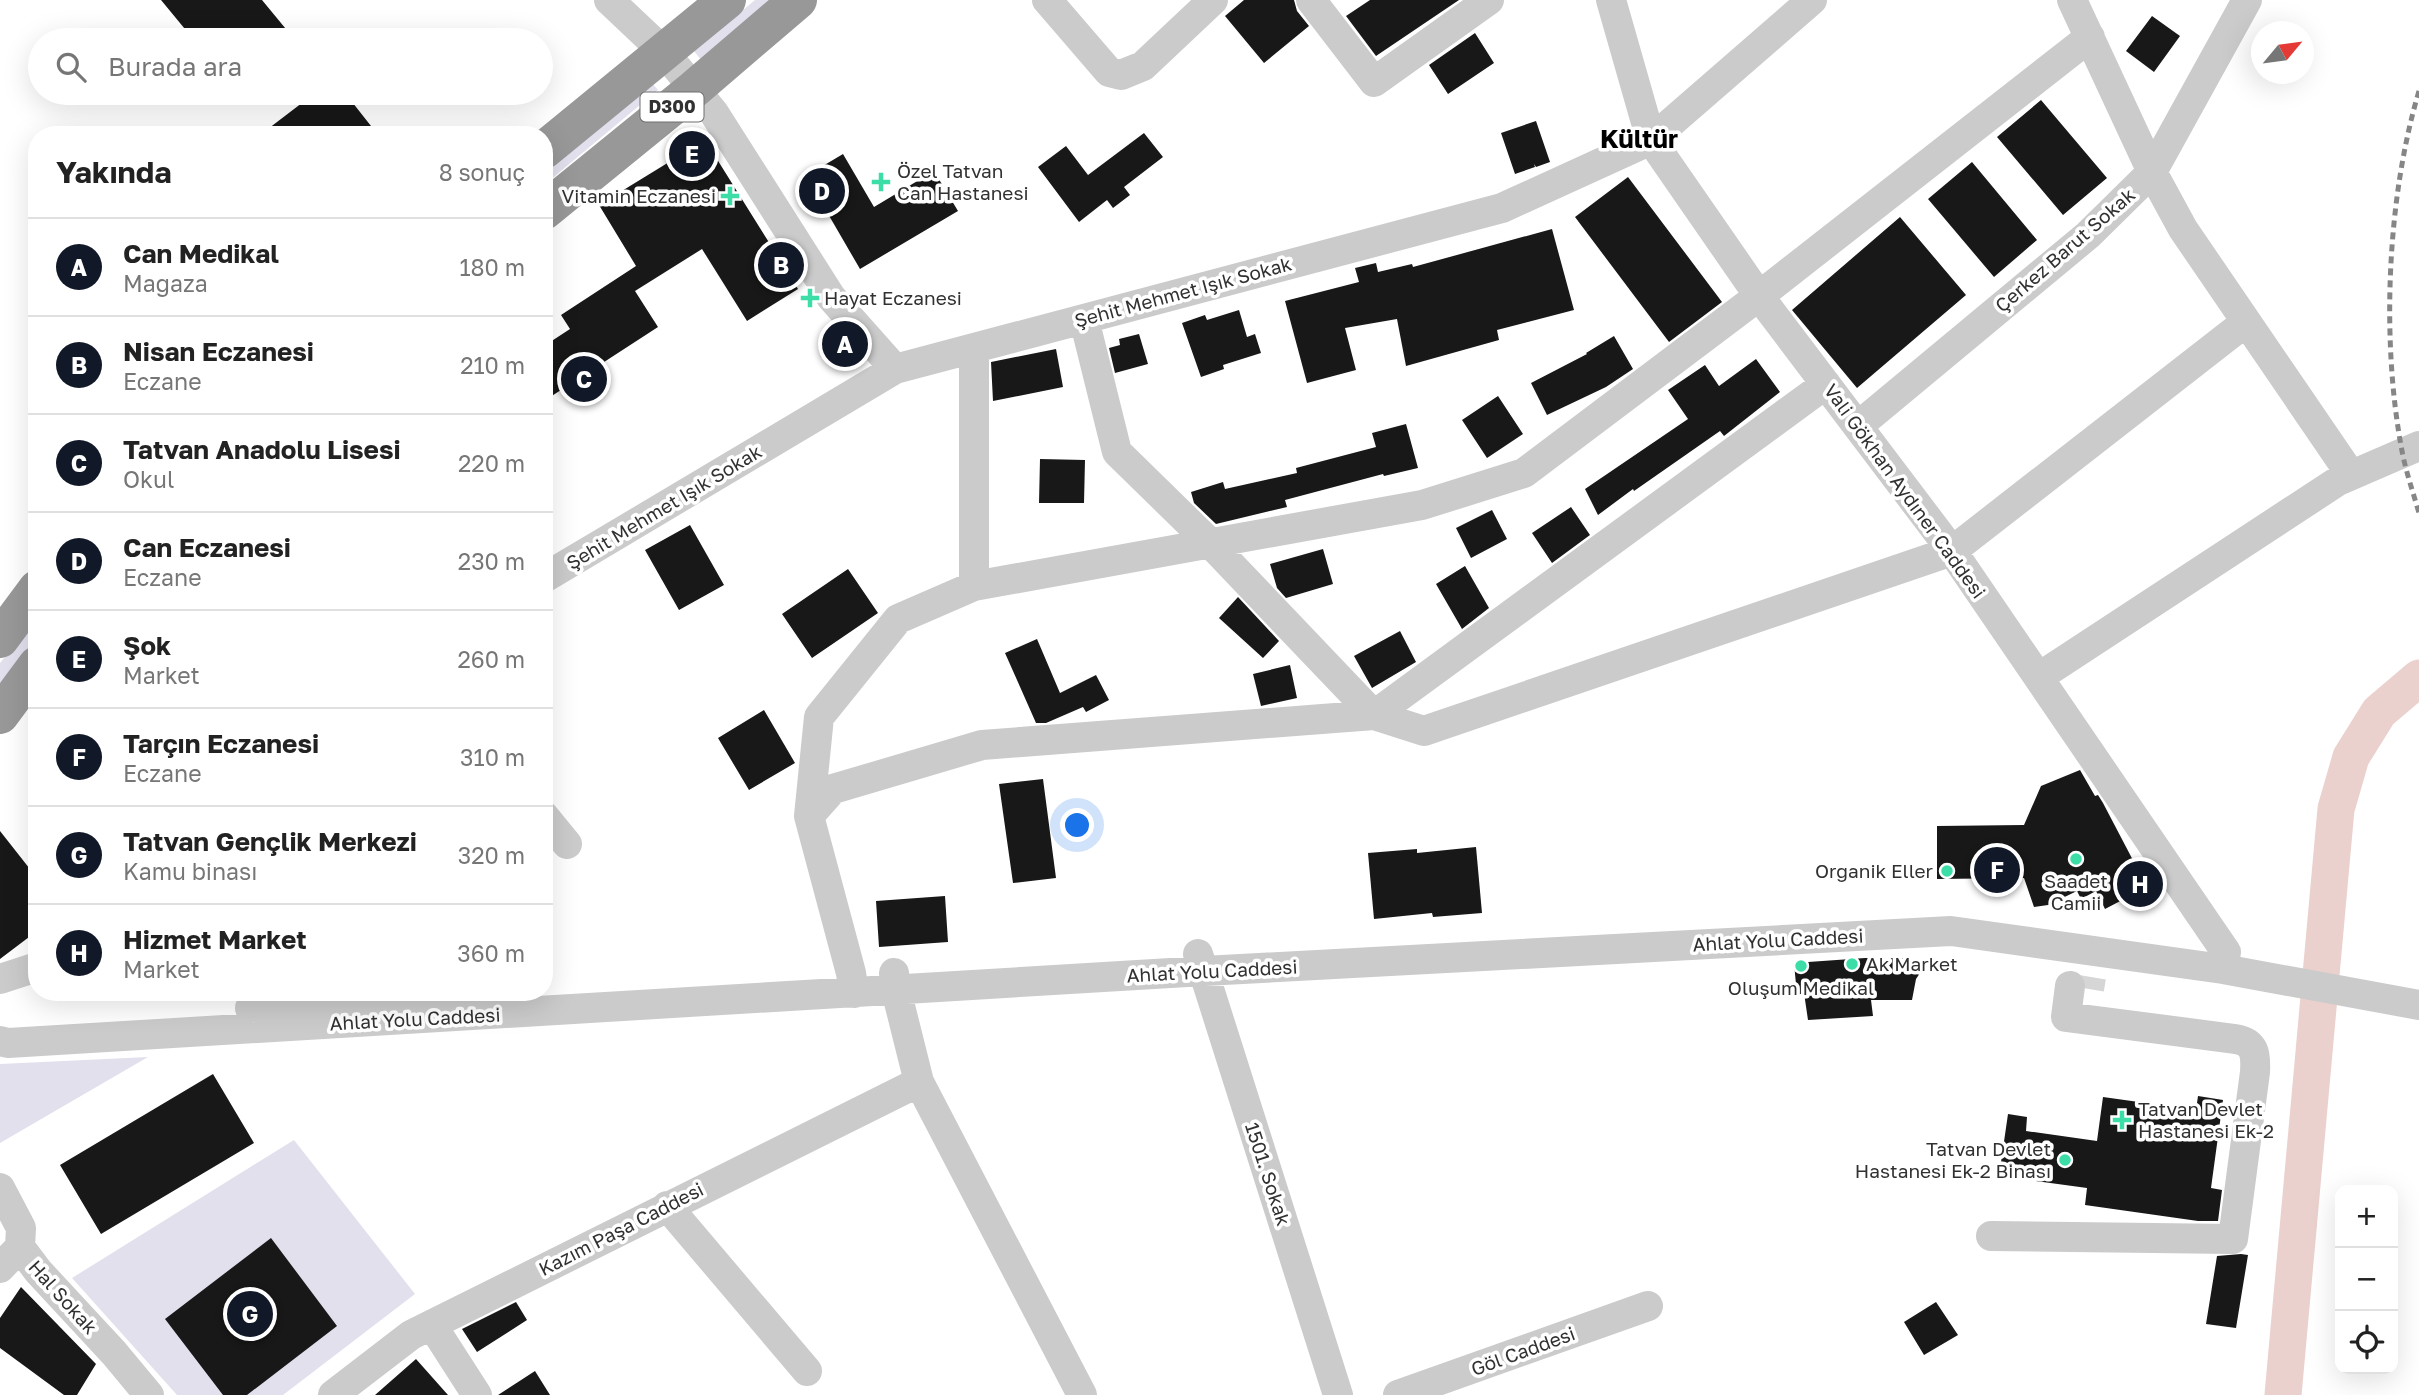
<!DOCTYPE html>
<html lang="tr">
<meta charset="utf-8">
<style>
body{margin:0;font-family:"Golos Text",sans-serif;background:#f2f2f2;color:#222}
.controls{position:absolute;right:21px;bottom:21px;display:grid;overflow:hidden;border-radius:14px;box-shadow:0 7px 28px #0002}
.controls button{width:63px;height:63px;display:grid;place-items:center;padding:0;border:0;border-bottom:2px solid #e0e0e0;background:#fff;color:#222;font:35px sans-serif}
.compass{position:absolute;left:2251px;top:21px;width:63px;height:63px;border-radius:50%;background:#fff;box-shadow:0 7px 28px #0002;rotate:61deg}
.you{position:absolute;left:1078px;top:826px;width:24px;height:24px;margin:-18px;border:5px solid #fff;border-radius:50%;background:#1a73e8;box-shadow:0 0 0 10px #1a73e833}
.badge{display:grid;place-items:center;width:46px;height:46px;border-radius:50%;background:#111827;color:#fff;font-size:23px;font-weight:700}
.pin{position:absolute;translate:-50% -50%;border:4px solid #fff;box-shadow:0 2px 7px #0006}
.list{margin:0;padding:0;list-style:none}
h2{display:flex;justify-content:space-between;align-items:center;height:91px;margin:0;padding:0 28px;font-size:30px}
h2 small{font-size:23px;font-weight:400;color:#767676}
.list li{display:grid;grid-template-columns:46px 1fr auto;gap:21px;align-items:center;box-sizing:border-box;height:98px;padding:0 28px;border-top:2px solid #e0e0e0}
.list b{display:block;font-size:26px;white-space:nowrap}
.list p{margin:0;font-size:23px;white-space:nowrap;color:#767676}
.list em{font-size:23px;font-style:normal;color:#767676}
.icon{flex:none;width:38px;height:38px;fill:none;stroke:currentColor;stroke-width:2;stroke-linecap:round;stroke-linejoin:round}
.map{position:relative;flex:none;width:2419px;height:1395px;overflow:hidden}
.search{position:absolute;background:#fff;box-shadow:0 7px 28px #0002;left:28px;top:28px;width:525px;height:77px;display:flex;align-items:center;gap:18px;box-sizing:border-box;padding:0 24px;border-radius:38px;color:#767676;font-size:26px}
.panel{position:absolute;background:#fff;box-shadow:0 7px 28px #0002;left:28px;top:126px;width:525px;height:875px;border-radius:28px}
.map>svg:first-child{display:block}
.green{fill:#e2e0ed}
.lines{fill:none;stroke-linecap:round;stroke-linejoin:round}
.river{stroke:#ebd1cd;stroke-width:37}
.building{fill:#181818}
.minor-tunnel{stroke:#d6d6d6;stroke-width:30;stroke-dasharray:30 15;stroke-linecap:butt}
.minor{stroke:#cbcbcb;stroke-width:30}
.highway{stroke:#989898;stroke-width:38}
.rail{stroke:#868686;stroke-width:5;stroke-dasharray:7 5;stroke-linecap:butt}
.poi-dot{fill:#3ddda7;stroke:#fff;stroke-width:2.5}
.labels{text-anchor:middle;stroke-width:7;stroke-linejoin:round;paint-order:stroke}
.shield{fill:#fff;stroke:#6f6f6f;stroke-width:2}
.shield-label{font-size:18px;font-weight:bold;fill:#313131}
.poi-label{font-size:19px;fill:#313131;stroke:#fff;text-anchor:start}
.street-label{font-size:19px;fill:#313131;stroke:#fff}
.district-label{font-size:26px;font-weight:bold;fill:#000;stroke:#fff}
</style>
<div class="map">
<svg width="2419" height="1395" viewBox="0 0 2419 1395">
<rect width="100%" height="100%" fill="#fff"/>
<!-- green -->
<path class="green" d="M755,0H773L701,60L694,51Z
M652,83L658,90L544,185V172Z
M37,617V637L0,683V663Z
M148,1057L0,1143V1064Z
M294,1140L415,1294L283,1395H177L72,1278Z"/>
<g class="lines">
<!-- river -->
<path class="river" d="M2283,1395L2336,809L2351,757L2379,712L2419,678"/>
</g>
<!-- building -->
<path class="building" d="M161,0H262L295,40H194Z
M1244,0H1294L1297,11L1309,26L1264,63L1225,16Z
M1370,0H1459L1376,56L1346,16Z
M2152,16L2180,36L2154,72L2126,51Z
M1475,33L1494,63L1448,94L1429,65Z
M315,93H345L371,126L359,135H260Z
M2041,100L2107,178L2063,215L1997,137Z
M1536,121L1550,162L1536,167L1534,164L1535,167L1515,174L1501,133Z
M1144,133L1163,157L1124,187L1130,195L1113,208L1107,200L1079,222L1038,167L1066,146L1088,175Z
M705,140L798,289L747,321L702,249L635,291L658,327L544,401V346L570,329L561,315L636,266L599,205Z
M843,154L874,207L934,171L958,211L860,269L806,176Z
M1972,162L2037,240L1994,277L1928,199Z
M1628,177L1722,302L1669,342L1575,217Z
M1900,217L1966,295L1857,388L1792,310Z
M1552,229L1574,310L1497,330L1499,340L1406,366L1397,319L1345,328L1356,370L1307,383L1285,301L1359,282L1355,268L1376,263L1378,272L1412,264L1413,267Z
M1239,310L1247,337L1255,334L1261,353L1223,365L1224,369L1201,377L1182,323L1205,315L1207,320Z
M1139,334L1148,364L1115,373L1109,348L1120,345L1119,339Z
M1614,336L1633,369L1606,387L1547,415L1531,383L1587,354L1586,353Z
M1056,349L1063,387L993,401L991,362Z
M1756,359L1780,392L1724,436L1720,431L1634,491L1633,489L1598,515L1585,489L1688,419L1668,390L1705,365L1719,386Z
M1498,396L1523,434L1487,458L1462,420Z
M1406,424L1418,468L1384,476L1383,474L1285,500L1287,507L1216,524L1194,503L1191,492L1223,482L1225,489L1297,473L1296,468L1376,447L1372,433Z
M1040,459L1085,460L1084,503H1039Z
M1571,507L1590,535L1552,563L1532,533Z
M1492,510L1507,539L1471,558L1456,528Z
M690,525L724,585L679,610L645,550Z
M1323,549L1333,584L1286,598L1277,588L1270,564Z
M1465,566L1489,608L1462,629L1436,584Z
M848,569L878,613L812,658L782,614Z
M1238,597L1279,641L1263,658L1219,618Z
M1400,631L1416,662L1372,688L1354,656Z
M1037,639L1060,693L1096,675L1109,700L1086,712L1083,707L1046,723H1036L1005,653Z
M1290,665L1297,698L1261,706L1253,674Z
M764,710L795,763L749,790L718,738Z
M2080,770L2095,796L2098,795L2103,803L2147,887L2105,909L2096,891L2081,899L2077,891L2048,905L2034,907L2024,878L1937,879V826L2024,825L2041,786Z
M1043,779L1056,878L1013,883L999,784Z
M0,831L37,878V931L0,959Z
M1476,847L1482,913L1433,917L1432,913L1374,919L1368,853L1417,849V853Z
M945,896L948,942L879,947L876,901Z
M1865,958H1903L1924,967L1916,979L1912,1000H1871L1873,1016L1808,1020L1804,993L1797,995L1794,963Z
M213,1074L254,1143L101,1234L60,1165Z
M2198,1096L2223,1100L2211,1188L2222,1190L2218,1221H2198L2085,1205L2087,1188L1999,1176L2008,1114L2027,1117L2026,1131L2097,1141L2103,1097L2196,1110Z
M271,1238L337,1326L247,1395H223L165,1319Z
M2241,1254L2248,1255L2236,1328L2206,1324L2217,1256Z
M21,1287L96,1364L77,1395H64L0,1348V1318Z
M516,1302L527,1320L477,1352L462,1329Z
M1936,1302L1958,1335L1924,1355L1904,1322Z
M416,1359L448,1395H375Z
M535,1371L550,1395H498Z"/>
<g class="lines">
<!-- minor-tunnel -->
<path class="minor-tunnel" d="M2089,989L2091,977"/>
<!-- minor -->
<path class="minor" d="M609,0L664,52L714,113L831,297L895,369
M1047,0L1109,72L1121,75L1143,66L1213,0
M1311,0L1374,82L1489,0
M1611,0L1651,140L1759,296L1952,551L2226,952L2223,969
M2072,0L2152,172L2183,229L2351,475
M1084,319L1117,452L1209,542L1374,715L1826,384
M974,348V586
M1858,426L2088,235L2152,172L2247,0
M544,578L895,369L1502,208L1651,140L1812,0
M2039,677L2338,481L2419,446
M544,816L567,844
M809,816L833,789L982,745L1374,715L1424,731L1952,551L2246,322
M1198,954L1338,1395
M894,973L896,990L919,1082L1082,1395
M0,979L37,967
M854,993L851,973L809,816L819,717L898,619L974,586L1422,505L1524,473L1759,296L2090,37
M250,1008L515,992
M0,1041L8,1043L1204,971L1951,931L2223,969L2419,1005
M0,1188L21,1228L20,1247L38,1271L114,1353L149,1395
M667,1206L807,1371
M1991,1236L2233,1239L2255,1072C2256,1054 2255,1042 2235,1039L2066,1017L2070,986
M0,1268L20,1247
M432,1325L477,1395
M333,1395L411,1335L919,1082
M1398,1395L1648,1306"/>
<!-- highway -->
<path class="highway" d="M544,150L727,0
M544,211L694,89L798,0
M0,639L37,589
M0,715L37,665"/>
<!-- rail -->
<path class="rail" d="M2419,91C2387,198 2381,341 2402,451C2406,472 2413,492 2419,513"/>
</g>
<!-- markers -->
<g class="poi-dot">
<path d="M877.5 171.5h7v7h7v7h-7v7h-7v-7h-7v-7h7z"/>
<path d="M726.5 185.5h7v7h7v7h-7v7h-7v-7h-7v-7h7z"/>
<path d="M806.5 287.5h7v7h7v7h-7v7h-7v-7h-7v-7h7z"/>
<circle cx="2076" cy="859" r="7"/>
<circle cx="1947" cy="871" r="7"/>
<circle cx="1852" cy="964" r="7"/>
<circle cx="1801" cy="966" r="7"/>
<path d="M2118.5 1109.5h7v7h7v7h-7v7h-7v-7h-7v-7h7z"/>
<circle cx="2065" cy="1160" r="7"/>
</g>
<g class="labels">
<!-- shield labels -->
<rect class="shield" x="640.5" y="92.5" width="63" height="29" rx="5"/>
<g class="shield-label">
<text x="672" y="113">D300</text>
</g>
<!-- poi labels -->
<g class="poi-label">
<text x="897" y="178">Özel Tatvan<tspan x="897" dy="22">Can Hastanesi</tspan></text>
<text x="716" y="203" text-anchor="end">Vitamin Eczanesi</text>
<text x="824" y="305">Hayat Eczanesi</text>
<text x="1933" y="878" text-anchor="end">Organik Eller</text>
<text x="2076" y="888" text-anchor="middle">Saadet<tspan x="2076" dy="22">Camii</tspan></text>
<text x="1866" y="971">Ak Market</text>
<text x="1801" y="995" text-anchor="middle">Oluşum Medikal</text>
<text x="2138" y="1116">Tatvan Devlet<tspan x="2138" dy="22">Hastanesi Ek-2</tspan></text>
<text x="2051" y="1156" text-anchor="end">Tatvan Devlet<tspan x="2051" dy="22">Hastanesi Ek-2 Binası</tspan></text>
</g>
<!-- street labels -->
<g class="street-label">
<text transform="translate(2065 250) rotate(-41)" y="7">Çerkez Barut Sokak</text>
<text transform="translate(1183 292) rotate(-15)" y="7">Şehit Mehmet Işık Sokak</text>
<text transform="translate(1905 491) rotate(54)" y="7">Vali Gökhan Aydıner Caddesi</text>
<text transform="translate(664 507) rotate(-31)" y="7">Şehit Mehmet Işık Sokak</text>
<text transform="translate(1778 940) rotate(-3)" y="7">Ahlat Yolu Caddesi</text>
<text transform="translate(1212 971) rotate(-3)" y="7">Ahlat Yolu Caddesi</text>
<text transform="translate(415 1019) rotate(-3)" y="7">Ahlat Yolu Caddesi</text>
<text transform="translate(1268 1174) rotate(72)" y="7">1501. Sokak</text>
<text transform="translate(621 1229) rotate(-27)" y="7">Kazım Paşa Caddesi</text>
<text transform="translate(63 1297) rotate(48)" y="7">Hal Sokak</text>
<text transform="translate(1523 1351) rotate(-20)" y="7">Göl Caddesi</text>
</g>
<!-- district labels -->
<g class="district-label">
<text x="1639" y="148">Kültür</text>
</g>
</g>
</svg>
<div class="controls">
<button>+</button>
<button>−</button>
<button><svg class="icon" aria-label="locate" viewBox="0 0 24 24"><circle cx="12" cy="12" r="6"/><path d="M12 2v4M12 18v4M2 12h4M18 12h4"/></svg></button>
</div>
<svg class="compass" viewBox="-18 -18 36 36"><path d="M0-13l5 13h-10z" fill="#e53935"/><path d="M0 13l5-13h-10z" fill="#767676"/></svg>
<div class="you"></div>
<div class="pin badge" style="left:845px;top:344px">A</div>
<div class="pin badge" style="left:781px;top:265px">B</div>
<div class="pin badge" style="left:584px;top:379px">C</div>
<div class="pin badge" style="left:822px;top:191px">D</div>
<div class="pin badge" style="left:692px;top:154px">E</div>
<div class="pin badge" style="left:1997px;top:870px">F</div>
<div class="pin badge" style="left:250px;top:1314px">G</div>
<div class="pin badge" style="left:2140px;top:884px">H</div>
<div class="search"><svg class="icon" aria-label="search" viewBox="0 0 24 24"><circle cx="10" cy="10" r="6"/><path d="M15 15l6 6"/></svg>Burada ara</div>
<section class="panel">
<h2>Yakında<small>8 sonuç</small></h2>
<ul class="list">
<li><span class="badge">A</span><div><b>Can Medikal</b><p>Mağaza</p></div><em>180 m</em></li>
<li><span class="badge">B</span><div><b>Nisan Eczanesi</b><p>Eczane</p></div><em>210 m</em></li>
<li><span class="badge">C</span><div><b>Tatvan Anadolu Lisesi</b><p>Okul</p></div><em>220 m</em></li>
<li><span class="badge">D</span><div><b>Can Eczanesi</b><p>Eczane</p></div><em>230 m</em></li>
<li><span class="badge">E</span><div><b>Şok</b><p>Market</p></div><em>260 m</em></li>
<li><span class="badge">F</span><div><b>Tarçın Eczanesi</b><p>Eczane</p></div><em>310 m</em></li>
<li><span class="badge">G</span><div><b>Tatvan Gençlik Merkezi</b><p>Kamu binası</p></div><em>320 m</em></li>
<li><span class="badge">H</span><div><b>Hizmet Market</b><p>Market</p></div><em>360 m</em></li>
</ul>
</section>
</div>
